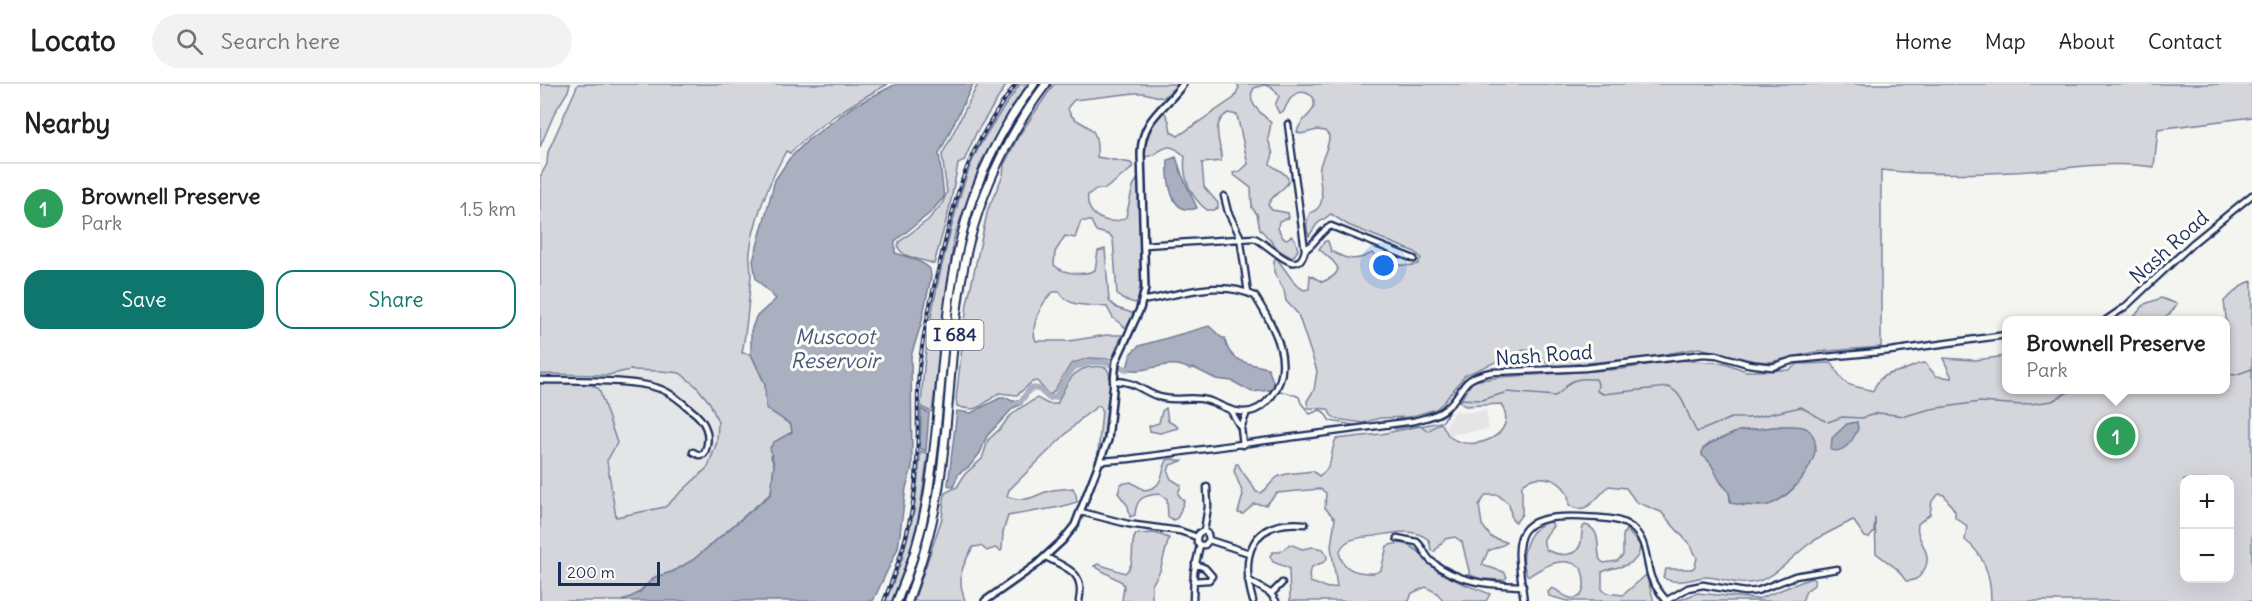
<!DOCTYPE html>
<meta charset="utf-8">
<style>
body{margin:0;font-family:Delius,sans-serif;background:#f2f2f2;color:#202124}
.controls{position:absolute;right:18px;bottom:18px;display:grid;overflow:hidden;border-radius:12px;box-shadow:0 6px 24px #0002}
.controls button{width:54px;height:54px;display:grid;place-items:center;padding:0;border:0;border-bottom:2px solid #e0e0e0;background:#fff;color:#202124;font:30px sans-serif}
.scale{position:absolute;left:18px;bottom:15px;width:102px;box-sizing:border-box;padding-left:6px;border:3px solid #1b2f5e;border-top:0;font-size:16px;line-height:21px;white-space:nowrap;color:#1b2f5e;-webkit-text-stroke:4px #fdfcf7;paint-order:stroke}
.you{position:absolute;left:844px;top:182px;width:21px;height:21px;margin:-15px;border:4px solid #fff;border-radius:50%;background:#1a73e8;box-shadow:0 0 0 9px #1a73e833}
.badge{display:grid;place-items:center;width:39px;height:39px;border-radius:50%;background:#0f766e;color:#fff;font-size:20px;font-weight:700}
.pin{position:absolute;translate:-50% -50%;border:3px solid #fff;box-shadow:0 2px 6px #0006}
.popup{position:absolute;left:1462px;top:232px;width:228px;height:78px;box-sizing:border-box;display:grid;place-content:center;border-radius:12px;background:#fff;filter:drop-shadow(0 2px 4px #0005);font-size:20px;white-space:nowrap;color:#757577}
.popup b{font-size:22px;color:#202124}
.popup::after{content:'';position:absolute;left:50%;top:100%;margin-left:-12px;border:12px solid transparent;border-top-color:#fff}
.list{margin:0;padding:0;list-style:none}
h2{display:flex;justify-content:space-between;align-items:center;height:78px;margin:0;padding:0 24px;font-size:26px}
h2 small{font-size:20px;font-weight:400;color:#757577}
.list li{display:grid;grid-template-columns:39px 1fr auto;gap:18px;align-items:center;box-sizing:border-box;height:90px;padding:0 24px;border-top:2px solid #e0e0e0}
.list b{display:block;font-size:22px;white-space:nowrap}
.list p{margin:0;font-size:20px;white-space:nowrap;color:#757577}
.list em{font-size:20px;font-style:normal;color:#757577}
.actions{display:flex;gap:12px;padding:18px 24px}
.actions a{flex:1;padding:14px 0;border:2px solid #0f766e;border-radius:18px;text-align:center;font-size:21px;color:#0f766e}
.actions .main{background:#0f766e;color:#fff}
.icon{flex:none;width:33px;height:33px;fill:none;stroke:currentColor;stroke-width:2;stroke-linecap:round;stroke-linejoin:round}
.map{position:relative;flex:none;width:1712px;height:517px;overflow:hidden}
header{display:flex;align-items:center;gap:36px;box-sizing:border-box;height:84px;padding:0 30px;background:#fff;border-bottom:2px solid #e0e0e0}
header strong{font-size:28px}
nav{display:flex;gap:33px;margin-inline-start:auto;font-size:21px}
.search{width:420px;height:54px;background:#f2f2f2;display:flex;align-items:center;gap:15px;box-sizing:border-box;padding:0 21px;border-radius:33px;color:#757577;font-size:22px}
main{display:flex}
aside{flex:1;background:#fff}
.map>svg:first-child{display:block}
.built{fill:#e4e5e6}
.green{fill:#d4d6db;stroke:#78829c;stroke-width:1.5;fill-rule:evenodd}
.water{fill:#aab0bf;stroke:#717c98;stroke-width:1.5}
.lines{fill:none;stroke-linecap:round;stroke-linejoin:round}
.stream{stroke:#717c98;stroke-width:1.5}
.river{stroke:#aab0bf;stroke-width:6}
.minor-casing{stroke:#1b2f5e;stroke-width:9}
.major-casing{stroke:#1b2f5e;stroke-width:10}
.highway-casing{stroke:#1b2f5e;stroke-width:11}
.minor{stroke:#fdfcf7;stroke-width:4.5}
.major{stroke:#fdfcf7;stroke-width:5}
.highway{stroke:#fdfcf7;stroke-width:7}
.rail-casing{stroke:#1b2f5e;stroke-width:4}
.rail{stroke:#fdfcf7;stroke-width:1.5;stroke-dasharray:4.5;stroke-linecap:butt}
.labels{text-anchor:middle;stroke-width:6;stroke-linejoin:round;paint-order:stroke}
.shield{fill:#fdfcf7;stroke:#5f6c8c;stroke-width:1.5}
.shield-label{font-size:18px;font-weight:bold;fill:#1b2f5e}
.street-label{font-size:20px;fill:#1b2f5e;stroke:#fdfcf7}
.water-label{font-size:21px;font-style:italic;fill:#46567b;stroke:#fdfcf7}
</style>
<header>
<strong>Locato</strong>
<div class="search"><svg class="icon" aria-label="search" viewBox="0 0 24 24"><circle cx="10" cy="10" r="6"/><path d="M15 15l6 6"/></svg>Search here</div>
<nav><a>Home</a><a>Map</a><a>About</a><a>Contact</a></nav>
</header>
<main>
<aside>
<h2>Nearby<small></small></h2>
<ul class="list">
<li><span class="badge" style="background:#2e9e5b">1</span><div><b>Brownell Preserve</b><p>Park</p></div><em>1.5 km</em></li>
</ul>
<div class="actions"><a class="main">Save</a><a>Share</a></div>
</aside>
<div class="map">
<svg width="1712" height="517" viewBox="0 0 1712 517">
<rect width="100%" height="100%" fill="#f4f4f1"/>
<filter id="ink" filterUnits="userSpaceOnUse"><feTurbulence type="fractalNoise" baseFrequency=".0167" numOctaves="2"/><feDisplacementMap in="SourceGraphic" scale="12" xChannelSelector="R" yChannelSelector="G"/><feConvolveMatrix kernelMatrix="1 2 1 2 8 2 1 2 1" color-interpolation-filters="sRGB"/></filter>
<g filter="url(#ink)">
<!-- built -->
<path class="built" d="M90,286L121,287L140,289L156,302L170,319L178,338L177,358L168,383L125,423L76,433L58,294Z
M916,326L923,329L946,326L949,345L908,351L906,340Z"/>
<!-- green -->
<path class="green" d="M0,0H30L28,7L15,28L0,63Z
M38,0H348C313,19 278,40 250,69L246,67C229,98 215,132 210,167C209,175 211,183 211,190C209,217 207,243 202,269L211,270L225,300L234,329L251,341L252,348L231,373L234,381L231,409L153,476L132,488L115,493L92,514L82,517H0V298L52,301L59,305L77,359L67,377L76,433L125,423L168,383L177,358L178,338L170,319L156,302L140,289L121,287L90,286L68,291L0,290V93L7,80L8,68Z
M438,0H467L436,49L424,77L418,80L409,126L394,180C383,175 363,175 358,163L359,158L388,136L402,120L407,108L402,71Z
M480,0H488L471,24L441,78L414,153L392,328L381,323C384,263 393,215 408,157C415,130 421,103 432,78C444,50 463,25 480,0Z
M514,0H638L623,14L604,9H595L534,16L528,23C529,38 548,38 554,49C558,56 557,66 557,73L591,79L593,82L590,86L565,105H556L548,111C544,132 570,144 586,133L593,102L598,94L599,96L602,185L598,217L595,219L582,215L577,210L573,155L570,151L556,147L551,137H541L535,154L525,152L515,168L514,181C523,190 544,192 555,186L558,167L565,165L569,217L577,224L595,230L586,244L573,234L567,223C551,220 528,225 520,208H513C502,217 489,244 496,257H529L567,251H582L572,275L549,274L531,280L512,310H508L497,297L492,298L477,311L459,309C442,320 438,330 417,322L416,315L427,220L448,125L463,91L464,81L478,53Z
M697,0H1712V33L1618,45L1614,83C1577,77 1540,83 1503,86C1449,90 1395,92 1341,86V263L1275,268L1230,278L1215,277L1159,264L1103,274L1016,282L1006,279L998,267L984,266L925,291L904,318L896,325L870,333L840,334L823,339L796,335L791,331L788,325L768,324L767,317L774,306L777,287L758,230L746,217L744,206L734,188V176L736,174L738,176L756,201L764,206L769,205L770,191L782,198C813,186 790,176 779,165L785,157H788L791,167C807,176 816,178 832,169C846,178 862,185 878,180L881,174L875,168L808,141L791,130L777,140L769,152C766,146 766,136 770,129C792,121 776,99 780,83C782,72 789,65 789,52L785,47L777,46L761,50L757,48C760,33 779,30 773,13C758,1 749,14 744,27L739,29L735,21L739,12L732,3L725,1L714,4C705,19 721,28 731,39L728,55L733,70L730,80C737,86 746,88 749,97C744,107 732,110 728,121L732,126L748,129L749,134L739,137L738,144L743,154L747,155L751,152L755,155L758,166L754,172H749L740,167L720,145L717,130L712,124L711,104L694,91L693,89L700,87L708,80L697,31L688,29C668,41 683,61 681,77L662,79L664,103L678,119V124L674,126H667C651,114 642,93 645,73C624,49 620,76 603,72C606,56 607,39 621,27L625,29L629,37L631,48L638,52L694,14L699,3Z
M1712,197V517H1451C1451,493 1445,471 1425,456L1427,442L1415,433V427L1404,411L1399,410L1392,417L1390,430L1378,440C1374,457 1397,469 1382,489C1379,495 1373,497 1366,497L1357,485L1336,469L1335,433L1334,448L1329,454L1325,453L1313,436C1298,444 1282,451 1269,460C1249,475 1234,497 1208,499C1193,501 1179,492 1163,493C1151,495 1134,502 1123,493L1126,485H1152L1155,482L1157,474L1151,462L1121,428L1096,418L1086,404L1069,402C1057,412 1047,433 1029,421C1029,418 1029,415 1028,412C1022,393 995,388 982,401V430L976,438L972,436L969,420L958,411H946L939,421L942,441L951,453L966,458L965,460L948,467L942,481L964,488L967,493L964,496L941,495L930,491L922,458L915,453L905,455L894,468L891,466L889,456C873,443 854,449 835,452C826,453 815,453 807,458C792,469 804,486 819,488C827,489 834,491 841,486L847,462C853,460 859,458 865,460C879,464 888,478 899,486C914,498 933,503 950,510L946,517H903L897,509L886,503L872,509L869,517H750L749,484L733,478L730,472L733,468H740L750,460L762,465L773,463L783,465C794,480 779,478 772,483L769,490L770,498L788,504L797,503L791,462L795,435L785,424L786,409L780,405L737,409L726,421L714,420L703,430L698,429L703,410L694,387L696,380H698C703,391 711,397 716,408L721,409C728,405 729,400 735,395C743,388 762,389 773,387L779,392C795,382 789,369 796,355L841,350L900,338C905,342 905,349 910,353C932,370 981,351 961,320L925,322L919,318L933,297L961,293L1082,285L1138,276L1185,279L1206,287H1215L1249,286L1258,280L1292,279C1307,306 1306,299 1333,307C1341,287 1351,291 1366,285C1373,283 1377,279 1385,279L1396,292L1412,294L1403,274L1435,276L1466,272V306H1686L1687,243L1684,217L1704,200ZM1243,342L1272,352C1281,379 1252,414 1227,421C1219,423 1212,420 1204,422L1190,417C1190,402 1184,406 1179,395C1174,386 1172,378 1162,371L1163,365L1171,359L1199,347ZM1644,396H1690V494H1644Z
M1621,214L1637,220C1625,241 1613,237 1591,236L1605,220Z
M549,283C554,283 564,281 567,285C576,296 563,360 559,373L558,369L562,326L560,322H558L542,334L469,406L467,412C489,421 496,409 513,406C520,405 526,405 533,404L536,411L537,418L520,423L468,432L463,448L462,465L461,467L455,464L447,467L441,462L433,463C421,483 417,494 425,517H374L402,434L405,409L417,403L425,390L442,375L448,356L461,344L468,334L480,324L497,314L508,320H517C525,303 529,288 549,283Z
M626,324L628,337L637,342L638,344L620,349L610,347L609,342L619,339L622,327Z
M381,367L388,370L379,432L369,471L352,517H346L362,475L374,428Z
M632,375L642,377L630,381L628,388L631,395L641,401L638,410L644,417L638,433L634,436L628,433L627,415L620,410C604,411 596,414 595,431L590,433L588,422L578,409L581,400L591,398L604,406C624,404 620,391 627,376Z
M1008,438H1011L1013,442C1007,451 999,456 1007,466C1019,472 1038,474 1041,458C1042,453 1041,448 1043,443L1045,441C1062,445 1056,463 1060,476L1064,479L1077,477L1083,471V452L1086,445L1100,461C1100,485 1076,481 1062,488V505L1066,509L1083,511L1106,491L1113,514V517H1027L1009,512L1008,508L1012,504C1018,506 1023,512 1030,514C1048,517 1045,494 1041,484C1025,470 1004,482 989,492L987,491C978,471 988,444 1008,438Z
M615,449L629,454L620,487L612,501V517H582L584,502L582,498L554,482L558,480L585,489C598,478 588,462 596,450Z
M1271,494L1275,496L1274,501L1266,507L1262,517H1137L1157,509L1218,515Z"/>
<!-- water -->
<path class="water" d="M356,0H433L399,70L404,113L390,129L355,157V169C367,173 381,176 390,185L391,193L381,240L371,272L372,383L366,404L358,464L333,517H82L99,509L115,493L132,488L153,476L231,410L234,381L230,364L234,358L252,348L251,341L226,324L225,300L211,270V247L216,233L236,215L216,195L213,177L235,96L249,75L268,56L312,23Z
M636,73L642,91L657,124C630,134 627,95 628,76Z
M669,242L682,254H685C687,278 710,280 728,284L735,303L731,306L712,308L692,297L676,295L654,284L649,285C628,273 605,291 587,285L591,269L599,262Z
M460,314H467L472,317L479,316L482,320L473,324L447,352L440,369L429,383L419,389L413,403L408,401L417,327L431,329Z
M381,325L389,329L386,367L380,364Z
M1317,338L1318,345C1313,356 1304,370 1291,366L1292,354L1307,340Z
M1243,342C1249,342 1260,341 1266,344C1295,364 1250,416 1228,421C1220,423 1200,421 1191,419C1188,401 1188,409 1180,397C1173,386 1174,380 1162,371L1163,365L1171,359L1199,347Z"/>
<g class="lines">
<!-- stream -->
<path class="stream" d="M1686,290L1695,291L1712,285
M732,304C741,309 750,308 759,313L761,319L770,330L780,326L784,328L790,337L820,342
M917,315L942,316L967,308L1015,312C1021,309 1022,307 1026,302C1034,293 1046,295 1056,295L1058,300L1057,307L1063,310L1128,303C1145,309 1147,334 1157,348L1191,334H1212L1261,323L1285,337
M1288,338L1302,333L1322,334L1338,329L1365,332L1391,325L1440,318L1483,321L1512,317L1532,306
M830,341L840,338H851
M853,342L855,345L880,341L888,347L903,337L914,319"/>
<!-- river -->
<path class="river" d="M480,318C486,313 486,308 491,304L499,305L509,314L516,313L524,296L534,283L551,278H563L587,285"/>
<!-- minor casing -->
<g class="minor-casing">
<path id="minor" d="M748,40L765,166
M684,112L688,128L700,152L708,209
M605,161L714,154C728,158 758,198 765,166C775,160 781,146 791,142L874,175
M1566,236L1585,223L1653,159L1712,111
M0,296C31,297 99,294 125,307C134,311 143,319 151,326C166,337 172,352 164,370L159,371L153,368
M573,297C597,296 605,311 624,314C638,317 652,312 666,316C679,319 690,329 704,328C715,328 724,322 731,313C757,280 733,242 715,212C680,195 643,210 607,216L603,215
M691,327L701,344L703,361
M701,344L707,328
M561,377L589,375L874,337C884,334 898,332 905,325C926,308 917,294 952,288L1045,284L1164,270L1177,271L1208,280L1232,283L1254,276L1350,267L1466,251
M541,428L588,440L640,447L657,453
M657,453L659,449L664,447L668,423L667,403
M857,454L877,458C883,463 885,471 891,477C917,499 950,501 983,502
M669,456L709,469
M660,461H665L669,456L668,450L664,447
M506,473C528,485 545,488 539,517
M708,496L730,509L736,517
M653,497L669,496L672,492L665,484L655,480
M731,510L742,499
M653,517L654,488L660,461L657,458V453
M713,517C700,472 710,435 765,440
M984,517C976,456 967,430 1042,433C1058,434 1078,433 1091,443C1108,456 1105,476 1111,493C1114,502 1120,509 1126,516
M1126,517L1148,504L1163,501L1205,508L1217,507L1255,492L1297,485"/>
</g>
<!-- major casing -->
<g class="major-casing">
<path id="major" d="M445,517L496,481L523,456L535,441L568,356L576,277L600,225L605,205L601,69C602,34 625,25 643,0"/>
</g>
<!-- highway casing -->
<g class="highway-casing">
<path id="highway" d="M357,517C370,486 380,454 386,421C401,341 400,258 416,177C428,113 455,52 494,0
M368,517C381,481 392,445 398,408C412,325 409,240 429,159C444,101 470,48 506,0"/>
</g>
<!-- minor -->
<use href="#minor" class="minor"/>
<!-- major -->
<use href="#major" class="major"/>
<!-- highway -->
<use href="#highway" class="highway"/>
<!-- rail casing -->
<g class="rail-casing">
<path id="rail" d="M344,517C359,480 371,443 375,404C380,364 376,325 379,285C383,249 391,214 400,178C409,143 416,107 431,74C443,47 459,23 476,0"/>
</g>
<!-- rail -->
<use href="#rail" class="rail"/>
</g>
</g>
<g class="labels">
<!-- shield labels -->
<rect class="shield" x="386.5" y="236" width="57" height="30" rx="4.5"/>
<g class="shield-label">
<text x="415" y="257">I 684</text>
</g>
<!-- street labels -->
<g class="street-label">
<text transform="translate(1629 163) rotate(-42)" y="7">Nash Road</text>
<text transform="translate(1004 271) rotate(-4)" y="7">Nash Road</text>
</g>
<!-- water labels -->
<g class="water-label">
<text x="295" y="260">Muscoot<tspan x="295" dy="24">Reservoir</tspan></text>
</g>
</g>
</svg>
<div class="controls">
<button>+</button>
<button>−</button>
</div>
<div class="scale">200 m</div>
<div class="you"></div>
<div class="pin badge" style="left:1576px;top:352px;background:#2e9e5b">1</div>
<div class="popup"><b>Brownell Preserve</b>Park</div>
</div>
</main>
